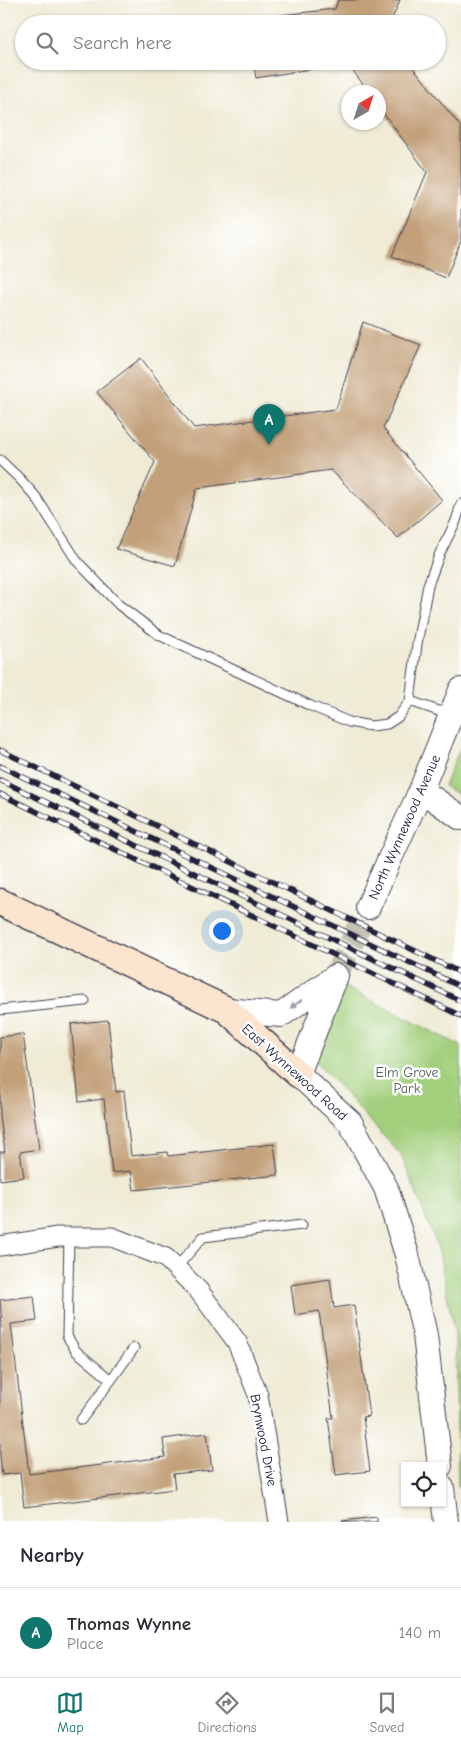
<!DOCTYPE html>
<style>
body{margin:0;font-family:"Comic Neue",sans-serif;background:#f7f7f7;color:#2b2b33}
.controls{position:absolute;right:15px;bottom:15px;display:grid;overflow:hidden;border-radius:0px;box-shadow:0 1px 4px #0004}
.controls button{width:45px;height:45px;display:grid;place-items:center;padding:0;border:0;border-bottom:1px solid #e1e1e2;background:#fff;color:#2b2b33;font:25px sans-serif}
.compass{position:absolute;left:341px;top:85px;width:45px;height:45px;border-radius:50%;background:#fff;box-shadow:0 1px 4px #0004;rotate:39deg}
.you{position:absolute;left:221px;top:930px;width:18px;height:18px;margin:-12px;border:4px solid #fff;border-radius:50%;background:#1a73e8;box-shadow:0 0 0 8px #1a73e833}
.badge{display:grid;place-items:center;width:32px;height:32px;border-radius:50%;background:#0f766e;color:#fff;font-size:16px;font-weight:700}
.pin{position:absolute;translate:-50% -41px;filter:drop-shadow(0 1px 2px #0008)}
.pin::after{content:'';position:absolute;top:26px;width:18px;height:15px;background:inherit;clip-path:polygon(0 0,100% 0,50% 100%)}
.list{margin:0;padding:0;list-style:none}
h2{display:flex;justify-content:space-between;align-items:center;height:65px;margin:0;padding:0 20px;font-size:21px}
h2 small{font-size:16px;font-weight:400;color:#7c7c81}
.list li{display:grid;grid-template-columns:32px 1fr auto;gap:15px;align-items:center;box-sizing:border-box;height:90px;padding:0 20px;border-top:1px solid #e1e1e2}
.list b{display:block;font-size:19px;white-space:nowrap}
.list p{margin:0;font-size:16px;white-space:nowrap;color:#7c7c81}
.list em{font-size:16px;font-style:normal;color:#7c7c81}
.icon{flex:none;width:28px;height:28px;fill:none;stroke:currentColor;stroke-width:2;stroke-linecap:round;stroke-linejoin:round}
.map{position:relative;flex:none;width:461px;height:1522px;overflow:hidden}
.search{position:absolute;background:#fff;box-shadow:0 1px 4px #0004;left:15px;right:15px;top:15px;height:55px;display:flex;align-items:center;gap:12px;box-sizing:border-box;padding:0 18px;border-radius:28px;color:#7c7c81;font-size:19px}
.sheet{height:155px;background:#fff}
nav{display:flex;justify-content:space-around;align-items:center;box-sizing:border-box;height:70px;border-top:1px solid #e1e1e2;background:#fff;font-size:14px;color:#7c7c81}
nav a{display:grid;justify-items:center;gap:2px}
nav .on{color:#0f766e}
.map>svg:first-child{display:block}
.green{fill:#a2cf7c;stroke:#62785c}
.building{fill:#c3a079}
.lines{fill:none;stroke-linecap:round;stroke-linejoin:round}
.tertiary-tunnel{stroke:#c6c3b6;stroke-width:24;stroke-dasharray:24 12;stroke-linecap:butt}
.service-casing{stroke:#414052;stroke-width:11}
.minor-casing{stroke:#414052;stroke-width:21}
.tertiary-casing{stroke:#414052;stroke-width:26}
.secondary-casing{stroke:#414052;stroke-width:29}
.service{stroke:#fff;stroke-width:9}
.minor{stroke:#fff;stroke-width:19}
.tertiary{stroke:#fff;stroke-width:24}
.secondary{stroke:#fce5cf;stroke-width:26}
.rail-casing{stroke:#22223b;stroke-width:5.5}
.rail{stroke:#fff;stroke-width:4;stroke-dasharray:11;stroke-linecap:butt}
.oneway{fill:#9c9ca7}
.labels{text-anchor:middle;stroke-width:5;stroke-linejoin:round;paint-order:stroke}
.street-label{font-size:14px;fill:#22223b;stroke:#fff}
.park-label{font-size:14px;fill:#4f5f52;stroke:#fff}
</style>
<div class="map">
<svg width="461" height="1522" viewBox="0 0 461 1522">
<rect width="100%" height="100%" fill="#fff"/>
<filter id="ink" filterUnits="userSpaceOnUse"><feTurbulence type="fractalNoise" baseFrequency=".02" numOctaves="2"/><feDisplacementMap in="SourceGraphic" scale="10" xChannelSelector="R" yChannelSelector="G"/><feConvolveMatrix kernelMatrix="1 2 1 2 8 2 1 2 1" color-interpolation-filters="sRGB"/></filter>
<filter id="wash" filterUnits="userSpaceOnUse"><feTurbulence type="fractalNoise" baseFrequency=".0096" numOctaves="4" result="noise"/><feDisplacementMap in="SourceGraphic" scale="20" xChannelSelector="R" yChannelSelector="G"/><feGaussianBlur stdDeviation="1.12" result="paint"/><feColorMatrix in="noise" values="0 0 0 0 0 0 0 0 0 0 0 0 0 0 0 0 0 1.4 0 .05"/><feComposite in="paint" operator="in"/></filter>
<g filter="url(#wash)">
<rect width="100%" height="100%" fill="#efebd5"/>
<!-- green -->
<path class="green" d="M461,746V796L444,786Z
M343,986L461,1046V1486H458L455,1335L438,1248L401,1155L312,1057Z"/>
<g id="blocks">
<!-- building -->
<path class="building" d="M338,0H400L390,24H246L245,19L335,9Z
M253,61H408L461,127V241L446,278L392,256L427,172L378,106V92H369L347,63L256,78Z
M363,322L421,345L383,428L442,500L398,538L331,470L197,488L175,566L116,549L155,462L97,392L141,358L194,428L336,409Z
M108,1020L116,1092L124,1091L131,1156L167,1152L168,1156L274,1144L278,1175L134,1190L131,1171L112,1173L104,1099L79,1102L71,1024Z
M23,1034L39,1149L20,1152L24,1177L0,1180V1152H5L0,1117V1037Z
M330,1279L334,1308L354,1305L369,1416L363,1417L370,1471L336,1475L328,1418H333L319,1311L295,1315L291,1285Z
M34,1296L37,1321L11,1324L29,1474L165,1457L163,1439L207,1433L212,1470L173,1474L175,1489L24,1507L20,1473L2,1475L0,1457V1328H2L0,1300Z
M377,1517V1522H342V1521Z"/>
</g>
</g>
<g filter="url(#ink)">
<use href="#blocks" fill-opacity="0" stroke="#414052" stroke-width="1"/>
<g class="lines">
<!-- tertiary-tunnel -->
<path class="tertiary-tunnel" d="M336,976L368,907"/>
<!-- service casing -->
<g class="service-casing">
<path id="service" d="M0,460L20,479L36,497L77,561L119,605L159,635L311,706L349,722L371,726L387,724L398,717L410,701L417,644L428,585L440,553L456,521L461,504
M410,701L450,715
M0,1010L85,1001
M69,1237L67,1336L76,1351L111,1380L134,1348
M176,1268L203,1237L302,1225
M81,1420L111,1380"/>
</g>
<!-- minor casing -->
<g class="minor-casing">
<path id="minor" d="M0,1246L58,1237H112L166,1258L199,1291L237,1342L258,1395L279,1522"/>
</g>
<!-- tertiary casing -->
<g class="tertiary-casing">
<path id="tertiary" d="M421,790L461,818
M368,907L421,790L461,690
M336,976L298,1074L350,1122L386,1188L407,1255L425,1335L440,1466
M227,1010L281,1015L336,976
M442,1488L446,1522"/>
</g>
<!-- secondary casing -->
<g class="secondary-casing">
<path id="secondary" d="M0,902L227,1010L298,1074"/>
</g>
<!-- service -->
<use href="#service" class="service"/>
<!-- minor -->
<use href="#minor" class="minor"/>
<!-- tertiary -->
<use href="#tertiary" class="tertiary"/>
<!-- secondary -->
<use href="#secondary" class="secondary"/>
<!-- rail casing -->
<g class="rail-casing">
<path id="rail" d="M0,750L461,973
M0,766L461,987
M0,780L461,1001
M0,794L461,1016"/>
</g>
<!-- rail -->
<use href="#rail" class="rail"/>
</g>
<!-- one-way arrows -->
<defs><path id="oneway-solid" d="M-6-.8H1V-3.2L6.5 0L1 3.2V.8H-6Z" transform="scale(1.25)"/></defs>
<use class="oneway" href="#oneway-solid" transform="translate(296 1004) rotate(144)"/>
</g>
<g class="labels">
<!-- street labels -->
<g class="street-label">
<text transform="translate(404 827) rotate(-66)" y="5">North Wynnewood Avenue</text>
<text transform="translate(295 1072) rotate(42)" y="5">East Wynnewood Road</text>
<text transform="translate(264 1440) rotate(79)" y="5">Brynwood Drive</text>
</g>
<!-- park labels -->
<g class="park-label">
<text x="407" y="1077">Elm Grove<tspan x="407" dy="16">Park</tspan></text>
</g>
</g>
</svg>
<div class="controls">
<button><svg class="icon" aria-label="locate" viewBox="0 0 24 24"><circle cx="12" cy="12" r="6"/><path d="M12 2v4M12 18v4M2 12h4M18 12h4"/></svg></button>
</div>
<svg class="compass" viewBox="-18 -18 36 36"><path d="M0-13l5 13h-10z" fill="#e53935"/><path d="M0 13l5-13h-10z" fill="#7c7c81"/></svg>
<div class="you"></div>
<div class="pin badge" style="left:269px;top:445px">A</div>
<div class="search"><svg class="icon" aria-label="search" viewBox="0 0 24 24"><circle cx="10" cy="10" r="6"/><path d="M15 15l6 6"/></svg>Search here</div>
</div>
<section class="sheet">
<h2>Nearby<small></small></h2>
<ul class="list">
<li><span class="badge">A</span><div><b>Thomas Wynne</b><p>Place</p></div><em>140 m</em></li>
</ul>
</section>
<nav>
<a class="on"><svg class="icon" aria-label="map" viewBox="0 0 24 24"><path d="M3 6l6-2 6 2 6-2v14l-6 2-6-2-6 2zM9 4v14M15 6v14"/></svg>Map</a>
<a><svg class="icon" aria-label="directions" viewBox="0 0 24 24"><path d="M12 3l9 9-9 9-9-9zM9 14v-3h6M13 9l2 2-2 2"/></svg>Directions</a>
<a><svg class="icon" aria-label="saved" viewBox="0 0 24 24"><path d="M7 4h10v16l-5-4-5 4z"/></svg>Saved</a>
</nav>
